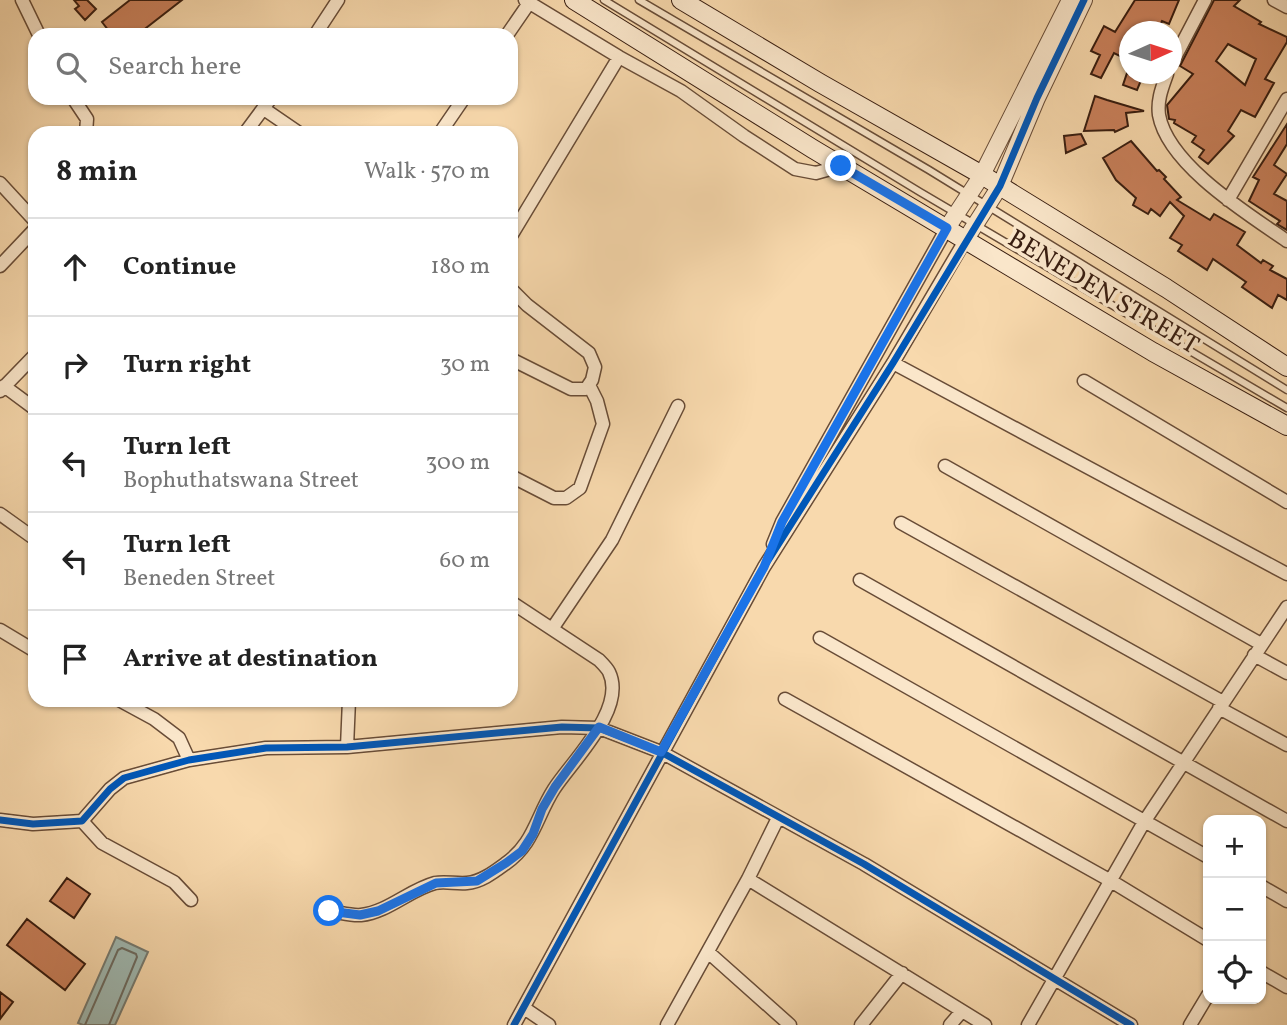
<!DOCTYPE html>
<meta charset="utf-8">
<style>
body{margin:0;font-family:Vollkorn,serif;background:#f2f2f2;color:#222}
.controls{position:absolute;right:21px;bottom:21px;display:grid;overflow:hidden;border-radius:14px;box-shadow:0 2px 5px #0004}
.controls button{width:63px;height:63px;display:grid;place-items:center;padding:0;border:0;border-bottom:2px solid #e0e0e0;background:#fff;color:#222;font:35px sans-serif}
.compass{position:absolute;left:1119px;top:21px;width:63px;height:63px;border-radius:50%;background:#fff;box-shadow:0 2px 5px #0004;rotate:87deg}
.stop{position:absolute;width:21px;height:21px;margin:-16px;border:5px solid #1a73e8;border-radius:50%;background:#fff}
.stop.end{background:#1a73e8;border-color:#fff;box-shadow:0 2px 7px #0008}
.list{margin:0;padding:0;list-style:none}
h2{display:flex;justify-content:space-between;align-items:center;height:91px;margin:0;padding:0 28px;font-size:30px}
h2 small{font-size:23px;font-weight:400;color:#767676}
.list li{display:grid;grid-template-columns:46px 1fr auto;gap:21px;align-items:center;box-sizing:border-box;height:98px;padding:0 28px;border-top:2px solid #e0e0e0}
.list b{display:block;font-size:26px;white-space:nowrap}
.list p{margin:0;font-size:23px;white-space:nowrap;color:#767676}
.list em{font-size:23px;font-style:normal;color:#767676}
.icon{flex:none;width:38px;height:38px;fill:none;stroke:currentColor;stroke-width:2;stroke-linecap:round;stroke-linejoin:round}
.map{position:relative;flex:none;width:1287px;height:1025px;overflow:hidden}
.search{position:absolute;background:#fff;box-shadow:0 2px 5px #0004;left:28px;top:28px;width:490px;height:77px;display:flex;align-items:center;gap:18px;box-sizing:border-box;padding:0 24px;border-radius:21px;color:#767676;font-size:26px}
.panel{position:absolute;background:#fff;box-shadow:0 2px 5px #0004;left:28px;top:126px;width:490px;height:581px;border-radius:21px}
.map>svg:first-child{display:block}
.water{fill:#9fb9b2;stroke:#767b71;stroke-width:2}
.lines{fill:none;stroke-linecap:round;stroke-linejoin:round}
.shore{stroke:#6c6b61;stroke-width:2}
.building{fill:#ca815c;stroke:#381d10;stroke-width:2;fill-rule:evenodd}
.service-casing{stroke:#684c37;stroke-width:9}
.minor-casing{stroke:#684c37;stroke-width:15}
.tertiary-casing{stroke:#684c37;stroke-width:18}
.secondary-casing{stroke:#381d10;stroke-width:20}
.service{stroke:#fae6ca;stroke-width:6}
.minor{stroke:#fae6ca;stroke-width:12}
.tertiary{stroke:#fae6ca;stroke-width:16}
.secondary{stroke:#fae6ca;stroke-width:18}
.cycleway-casing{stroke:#fae6ca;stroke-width:11}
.cycleway{stroke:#0057b8;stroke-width:7}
.route{stroke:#1a73e8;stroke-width:9}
.labels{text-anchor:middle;stroke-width:7;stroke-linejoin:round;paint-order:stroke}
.street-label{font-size:26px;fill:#381d10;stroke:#fae6ca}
</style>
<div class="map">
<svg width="1287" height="1025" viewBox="0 0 1287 1025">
<rect width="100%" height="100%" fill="#f8d9ad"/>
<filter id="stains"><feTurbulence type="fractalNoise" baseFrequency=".00286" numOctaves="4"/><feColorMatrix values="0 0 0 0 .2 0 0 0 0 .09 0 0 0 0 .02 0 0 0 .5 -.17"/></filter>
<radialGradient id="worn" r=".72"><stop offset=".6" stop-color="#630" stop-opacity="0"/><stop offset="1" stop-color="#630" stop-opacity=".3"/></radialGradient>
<!-- water -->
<path class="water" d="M116,937L148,952L115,1025H83L78,1023Z"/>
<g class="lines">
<!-- shore -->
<path class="shore" d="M85,1025L118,950L122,948L136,954L137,957L109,1025"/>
</g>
<!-- building -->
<path class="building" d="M74,0H87L96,9L85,20L75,9L79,6Z
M130,0H182L137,35H112L102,22Z
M1135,0H1179L1169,24L1162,21L1157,32H1130V61L1114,53L1101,78L1091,74L1100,55L1091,51L1104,26L1115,32Z
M1214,0H1240L1234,6L1261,22L1259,24L1287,37V42L1265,79L1274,83L1255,117L1241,110L1228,131L1234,136L1208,164L1199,157L1204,150L1192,142L1196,136L1174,123L1175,120L1169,119L1167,105L1193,74L1180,66ZM1228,44L1256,59L1245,85L1216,61Z
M1127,73L1142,78L1137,90L1123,85Z
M1095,96L1107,100L1144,111L1126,113L1128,126L1115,132L1114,130L1084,131Z
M1287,124V144L1274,165L1287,174L1274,194L1287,201V230L1277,224L1280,221L1249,201L1259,180L1253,177Z
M1081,134L1086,144L1066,153L1064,136Z
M1131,141L1157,171L1159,170L1166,177L1164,179L1181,197L1177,200L1210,220L1214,214L1245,232L1237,245L1261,263L1263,260L1273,266L1270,270L1287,279V300L1278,295L1272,308L1242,287L1246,282L1213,259L1207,270L1178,251L1182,245L1170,238L1184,216L1170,202L1160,216L1151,209L1148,214L1133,205L1136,198L1116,180L1103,158Z
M67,878L90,894L74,918L50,901Z
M27,919L85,964L65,990L7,945Z
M0,992L13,1002L0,1019Z"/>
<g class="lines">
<!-- service casing -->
<g class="service-casing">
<path id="service" d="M604,0L920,192L1287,408
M639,0L929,170L1287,390"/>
</g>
<!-- minor casing -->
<g class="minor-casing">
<path id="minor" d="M22,0L39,35
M525,0L619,57L681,91L744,136L795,169L816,173L841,166
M1274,0L1287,7
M315,35L338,0
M507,35L529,3
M1172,63L1205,0
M1167,74C1162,88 1157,100 1159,115C1168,165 1248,214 1287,241
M73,98L87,119L86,133
M264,109L299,133
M245,133L271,98
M440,133L464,98
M0,183L35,221
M1228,200L1287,99
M511,236L619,57
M0,266L35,229
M511,289L527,305L589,353L595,367L592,380L586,389H571L511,359
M893,363L1287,574
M1084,381L1287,502
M4,386L35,409
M0,391L35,355
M945,466L1261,644
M511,476L554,498H566L580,488L603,424L597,401L589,385
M0,514L35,539
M901,523L1223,702
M773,544L782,522L947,228
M860,580L1287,821
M552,629L612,540L678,406
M0,630L35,651
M820,638L1208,857
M1254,655L1287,673
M785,699L1111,881L1208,940
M119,700L154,719L179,738L189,760
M1219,708L1287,745
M347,747L349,700
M0,820L33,824L82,821L110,789L124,778L189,760L266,748L347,747L562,727L599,728L661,752L864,864L1131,1025
M82,821L102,843L174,882L191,900
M748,879L985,1025
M1261,886L1287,901
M329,911C339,912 351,916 361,915C388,912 409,890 435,883C445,881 456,884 467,883C481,882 494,872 505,864C534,844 536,817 554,789C572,761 627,709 609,672C607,668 602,663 599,660L511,602
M708,952L790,1025
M1261,972L1287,987
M524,1008L549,1025
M514,1025L764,567L893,363L966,239
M667,1025L748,879L778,818
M861,1025L902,973
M950,1025L962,1011
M1028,1025L1144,822L1287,607
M1190,1025L1208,995"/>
</g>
<!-- tertiary casing -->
<g class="tertiary-casing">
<path id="tertiary" d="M947,228L982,175L1070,0
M966,239L1000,186L1037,98L1084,0"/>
</g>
<!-- secondary casing -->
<g class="secondary-casing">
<path id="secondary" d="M574,0L813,149L1153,352L1287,426
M681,0L820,83L982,175L1166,288L1287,367"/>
</g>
<!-- service -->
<use href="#service" class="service"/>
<!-- minor -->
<use href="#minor" class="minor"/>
<!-- tertiary -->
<use href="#tertiary" class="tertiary"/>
<!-- secondary -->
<use href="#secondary" class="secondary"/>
<!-- cycleway casing -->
<g class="cycleway-casing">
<path id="cycleway" d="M0,820L33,824L82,821L110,789L124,778L189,760L266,748L347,747L562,727L599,728L661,752L864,864L1131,1025
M514,1025L764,567L893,363L1000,186L1037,98L1084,0"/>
</g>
<!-- cycleway -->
<use href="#cycleway" class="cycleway"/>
</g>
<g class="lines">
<!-- route -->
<path class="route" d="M329,911L360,915L378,911L436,883L477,881L506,863L522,851L533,834L542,809L555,787L599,727L661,752L764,567L782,522L947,228L841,166"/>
</g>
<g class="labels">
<!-- street labels -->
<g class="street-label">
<text transform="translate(1104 291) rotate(31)" y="9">BENEDEN STREET</text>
</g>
</g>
<rect width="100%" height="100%" filter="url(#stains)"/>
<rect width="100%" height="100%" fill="url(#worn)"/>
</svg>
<div class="controls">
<button>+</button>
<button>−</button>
<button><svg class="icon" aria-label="locate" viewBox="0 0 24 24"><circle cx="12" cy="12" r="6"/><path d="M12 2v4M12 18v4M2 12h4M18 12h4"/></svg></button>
</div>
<svg class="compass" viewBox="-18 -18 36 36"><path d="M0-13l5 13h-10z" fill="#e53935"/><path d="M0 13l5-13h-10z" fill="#767676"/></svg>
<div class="stop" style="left:329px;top:911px"></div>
<div class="stop end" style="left:841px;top:166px"></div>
<div class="search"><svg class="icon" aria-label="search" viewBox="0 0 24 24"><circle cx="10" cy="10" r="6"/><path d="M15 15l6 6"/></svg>Search here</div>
<section class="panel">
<h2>8 min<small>Walk · 570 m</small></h2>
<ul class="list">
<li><svg class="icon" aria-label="ahead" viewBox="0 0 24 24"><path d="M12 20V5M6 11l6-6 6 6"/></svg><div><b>Continue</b></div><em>180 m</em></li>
<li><svg class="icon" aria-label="right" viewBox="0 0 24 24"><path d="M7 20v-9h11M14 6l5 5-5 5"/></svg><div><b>Turn right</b></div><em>30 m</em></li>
<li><svg class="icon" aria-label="left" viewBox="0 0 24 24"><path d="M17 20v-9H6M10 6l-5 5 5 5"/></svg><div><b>Turn left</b><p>Bophuthatswana Street</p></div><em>300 m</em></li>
<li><svg class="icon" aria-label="left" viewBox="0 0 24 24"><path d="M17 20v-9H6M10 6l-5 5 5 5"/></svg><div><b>Turn left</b><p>Beneden Street</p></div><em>60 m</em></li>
<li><svg class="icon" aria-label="arrive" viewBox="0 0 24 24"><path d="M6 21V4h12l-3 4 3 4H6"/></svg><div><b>Arrive at destination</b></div></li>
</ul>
</section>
</div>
